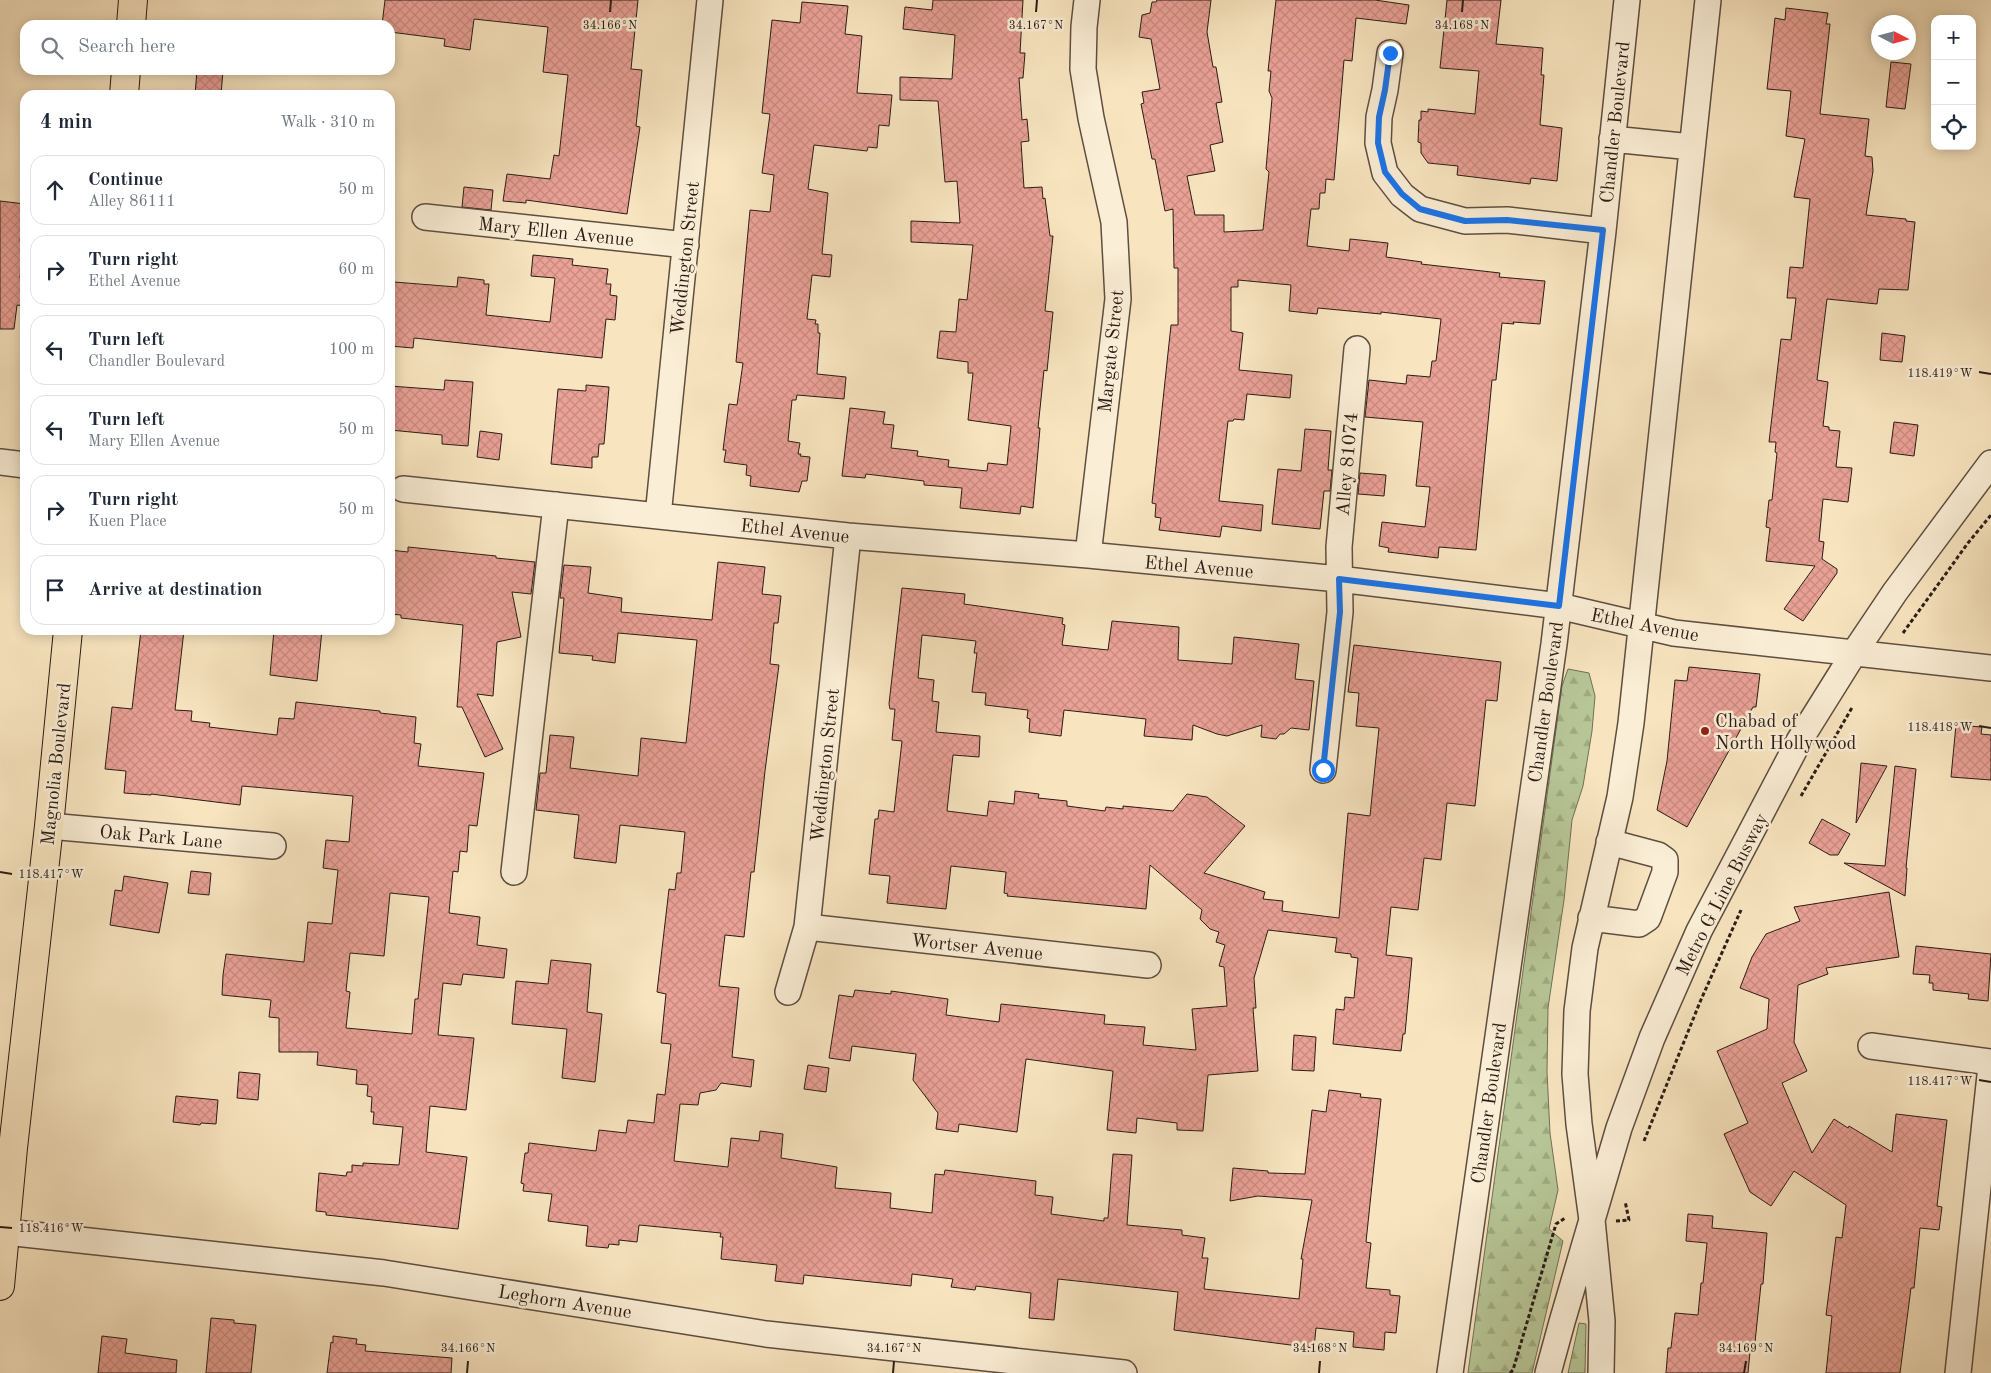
<!DOCTYPE html>
<meta charset="utf-8">
<style>
body{margin:0;font-family:"Old Standard TT",serif;background:#f2f2f3;color:#1f2937}
.controls{position:absolute;right:15px;top:15px;display:grid;overflow:hidden;border-radius:10px;box-shadow:0 2px 12px #0003}
.controls button{width:45px;height:45px;display:grid;place-items:center;padding:0;border:0;border-bottom:1px solid #e0e1e3;background:#fff;color:#1f2937;font:25px sans-serif}
.compass{position:absolute;left:1871px;top:15px;width:45px;height:45px;border-radius:50%;background:#fff;box-shadow:0 2px 12px #0003;rotate:96deg}
.stop{position:absolute;width:15px;height:15px;margin:-11px;border:4px solid #1a73e8;border-radius:50%;background:#fff}
.stop.end{background:#1a73e8;border-color:#fff;box-shadow:0 1px 5px #0008}
.list{margin:0;padding:0;list-style:none}
h2{display:flex;justify-content:space-between;align-items:center;height:65px;margin:0;padding:0 20px;font-size:21px}
h2 small{font-size:16px;font-weight:400;color:#747a83}
.list li{display:grid;grid-template-columns:32px 1fr auto;gap:15px;align-items:center;box-sizing:border-box;height:70px;margin:0 10px 10px;padding:0 10px;border:1px solid #e0e1e3;border-radius:15px}
.list b{display:block;font-size:19px;white-space:nowrap}
.list p{margin:0;font-size:16px;white-space:nowrap;color:#747a83}
.list em{font-size:16px;font-style:normal;color:#747a83}
.icon{flex:none;width:28px;height:28px;fill:none;stroke:currentColor;stroke-width:2;stroke-linecap:round;stroke-linejoin:round}
.map{position:relative;flex:none;width:1991px;height:1373px;overflow:hidden}
.search{position:absolute;background:#fff;box-shadow:0 2px 12px #0003;left:20px;top:20px;width:375px;height:55px;display:flex;align-items:center;gap:12px;box-sizing:border-box;padding:0 18px;border-radius:15px;color:#747a83;font-size:19px}
.panel{position:absolute;background:#fff;box-shadow:0 2px 12px #0003;left:20px;top:90px;width:375px;height:545px;border-radius:15px}
.map>svg:first-child{display:block}
.forest{fill:url(#forest-firs);stroke:#707156}
.building{fill:url(#building-cross-hatch);stroke:#2a1c15;fill-rule:evenodd}
.lines{fill:none;stroke-linecap:round;stroke-linejoin:round}
.minor-casing{stroke:#5e4e40;stroke-width:28}
.major-casing{stroke:#2a1c15;stroke-width:30}
.path{stroke:#2a1c15;stroke-width:3;stroke-dasharray:4 2.5;stroke-linecap:butt}
.minor{stroke:#faeed6;stroke-width:25}
.major{stroke:#f8e5c0;stroke-width:28}
.route{stroke:#1a73e8;stroke-width:6}
.ticks{fill:none;stroke:#2a1c15;stroke-width:2}
.poi-dot{fill:#8f2418;stroke:#faeed6;stroke-width:2}
.labels{text-anchor:middle;stroke-width:5;stroke-linejoin:round;paint-order:stroke}
.street-label{font-size:19px;fill:#2a1c15;stroke:#faeed6}
.poi-label{font-size:19px;fill:#2a1c15;stroke:#faeed6;text-anchor:start}
.ticks-label{font-size:12px;text-anchor:middle;fill:#2a1c15;stroke:#faeed6;stroke-width:5;stroke-linejoin:round;paint-order:stroke}
</style>
<div class="map">
<svg width="1991" height="1373" viewBox="0 0 1991 1373">
<defs>
<pattern id="forest-firs" width="22" height="20" patternUnits="userSpaceOnUse" patternTransform="scale(1.25)"><rect width="22" height="20" fill="#b7c697"/><path d="M5 1l3.5 6h-7zM16 11l3.5 6h-7z" fill="#9eaa81"/></pattern>
<pattern id="building-cross-hatch" width="8" height="8" patternUnits="userSpaceOnUse" patternTransform="scale(1.25)"><rect width="8" height="8" fill="#eaa196"/><path d="M0 0l8 8M0 8l8-8" fill="none" stroke="#c98a80"/></pattern>
</defs>
<rect width="100%" height="100%" fill="#f8e5c0"/>
<filter id="stains"><feTurbulence type="fractalNoise" baseFrequency=".004" numOctaves="4"/><feColorMatrix values="0 0 0 0 .2 0 0 0 0 .09 0 0 0 0 .02 0 0 0 .5 -.17"/></filter>
<radialGradient id="worn" r=".72"><stop offset=".6" stop-color="#630" stop-opacity="0"/><stop offset="1" stop-color="#630" stop-opacity=".3"/></radialGradient>
<!-- forest -->
<path class="forest" d="M1568,669L1589,673L1595,696L1592,731L1583,786L1572,820L1564,900L1548,1008L1547,1072L1550,1133L1558,1190L1549,1229L1563,1241L1532,1373H1468L1562,686Z
M1579,1323L1586,1324L1585,1373H1568Z"/>
<!-- building -->
<path class="building" d="M385,0H638L631,69L642,70L636,126L640,127L627,214L526,200V203L503,201L507,174L550,179L554,155L559,156L568,75L543,72L548,27L474,19L470,50L444,46L445,39L390,32V25H382Z
M933,0H1023L1020,53H1025L1023,78H1019L1022,120L1027,119L1029,141L1021,142L1024,188L1042,187L1043,199L1045,198L1050,236H1053L1045,311L1053,312L1047,371L1044,370L1038,428H1040L1033,508L1021,506L1020,514L960,508L962,488L924,485V481L866,474L865,478L842,476L850,408L885,412L883,424L894,425L891,448L918,451L917,456L949,460L948,467L987,471L988,463L1007,465L1011,426L968,420L973,373H968V362L937,358L940,331L956,332L959,299L967,300L973,245L911,242V221L960,223L957,181L945,182L938,101L900,100V77L952,79L955,35L903,29L905,7L932,10Z
M1157,0H1211L1207,32L1213,67H1216L1222,102L1216,103L1223,142L1210,145L1215,171L1187,176L1195,215H1224V232L1263,230L1269,172L1266,169L1272,98L1269,91L1271,71H1268L1276,0H1375L1409,5L1406,24L1356,18L1352,61L1344,60L1334,180L1326,179L1325,193H1320L1319,209H1311L1307,246L1349,251L1350,239L1388,243L1386,257L1422,262L1421,264L1500,273L1499,277L1545,281L1540,324L1513,322L1514,324L1502,323L1496,380H1492L1476,550L1439,547L1438,558L1388,552L1389,548L1379,546L1382,522L1425,527L1430,487L1416,486L1423,422L1365,417L1369,380L1406,384L1407,375L1430,377L1432,361H1436L1441,319L1381,312V314L1318,308L1317,314L1289,311L1291,285L1238,280V287H1231V331L1243,333L1239,370L1292,375L1290,398L1247,394L1244,420L1234,419L1233,421H1228L1219,501L1263,505L1261,531L1222,526L1220,537L1159,530L1161,518L1155,517L1156,504L1152,503L1171,325H1178V268H1174L1173,209L1165,211L1155,159H1152L1141,104L1144,103L1142,92L1160,89L1151,39L1139,37L1142,15L1150,13L1152,2H1156Z
M1447,0H1501L1496,44L1543,48L1541,75H1544L1540,125L1562,128L1557,181L1531,178L1530,184L1457,175L1458,166L1428,163L1421,153V143L1418,142L1419,120H1421V111L1428,112V109L1475,114L1479,71L1440,68Z
M802,2L848,6L845,34L862,36L857,93L892,95L889,126L879,125L877,148L868,147L867,151L814,145L808,189L828,193L822,254L832,255L830,277L812,275L807,319L816,320L815,324H818V333H820L817,374L846,377L844,399L797,395L796,400H792L788,441L800,443L798,454H801L800,456L810,457L807,481H802L799,492L750,486L751,476L746,475L747,465L724,462L726,450H723L729,404L737,405L743,363L736,362L750,210L770,212L774,175L762,173L770,114L762,113L772,20L800,23Z
M1786,8L1828,13L1826,24H1830L1820,114L1869,119L1865,156L1872,157L1873,171L1866,215L1906,219V221L1915,222L1908,290L1879,289L1877,304L1827,299L1817,380L1828,382L1823,426L1829,427V430L1840,431L1836,467L1852,468L1848,502L1823,499L1819,541L1824,542L1822,559L1837,569V573L1803,621L1784,609L1815,566L1766,561L1770,528L1766,527L1769,500H1772L1777,453L1775,452L1776,442H1769L1781,339L1791,340L1796,298H1787L1790,267L1803,268L1810,199L1794,197L1805,139L1786,136L1791,91L1767,89L1775,18L1785,20Z
M1891,62L1911,64L1905,109L1886,107Z
M197,70H223L221,95H195Z
M464,187L493,190L491,210L462,207Z
M0,201L25,204L20,241L23,242L20,278H25V306L17,305L14,329H0Z
M533,255L573,259L572,265L608,269L606,284H611L610,295L617,296L615,320L606,319L602,358L414,338L413,348L390,346V300L393,301L394,282L457,287L458,277L484,280V284H489L486,315L550,322L555,278L531,276Z
M1882,333L1905,336L1902,362L1880,360Z
M445,380L473,382L468,446L442,444V435L390,430V386L444,390Z
M586,385L609,387L604,444H599L598,457H592V468L551,464L558,389L586,391Z
M1894,422L1918,425L1914,456L1890,453Z
M1305,429L1331,431L1328,470H1332L1330,491H1324L1320,529L1272,524L1278,469L1301,471Z
M480,431L502,434L499,460L477,457Z
M1360,473L1386,475L1384,496L1358,494Z
M408,547L496,556V558L535,562L531,594L512,592L521,637L497,642L493,696L477,694L503,749L485,757L462,707H457L463,625L401,618V615L390,614V550L408,552Z
M718,562L765,567L762,594L781,596L778,623H774L770,664L779,665L765,771L754,872H751L744,937L725,935L719,986L739,988L732,1057L754,1060L751,1087L721,1083L716,1090L700,1093L698,1105L680,1104L674,1161L728,1167L731,1138L759,1141L760,1131L783,1134L781,1158L837,1167L835,1188L891,1193L890,1208L932,1213L935,1174L944,1175L945,1170L1036,1181L1035,1195L1053,1197L1051,1214L1104,1221V1218H1108L1113,1154L1132,1155L1127,1225L1182,1230V1235L1205,1238L1202,1258H1208L1204,1289L1299,1299L1303,1259H1301L1312,1200L1258,1196L1230,1201L1233,1168L1268,1171V1173L1305,1174L1312,1110L1326,1112L1329,1090L1361,1094L1360,1097L1381,1099L1366,1242L1371,1243L1366,1288L1390,1290V1295L1400,1296L1396,1333L1385,1332L1384,1350L1353,1347L1354,1332L1316,1328L1314,1348L1174,1330L1178,1292L1058,1279L1054,1320L1029,1318L1031,1293L976,1286L975,1290L951,1287L953,1279L912,1274L911,1286L804,1275L803,1284L775,1281L777,1265L721,1259L723,1237H720L721,1233L639,1225L637,1242L619,1240V1245L609,1244L608,1248L586,1246L588,1226L548,1221L552,1194L523,1191L524,1184L521,1183L525,1153H528L529,1143L596,1151L599,1130L626,1133L628,1120L654,1123L657,1094L665,1095L671,1044L661,1043L666,994L657,992L669,889L675,890L677,873H681L685,832L620,825L616,863L574,858L579,815L536,810L540,773H546L550,735L574,737L570,768L638,776L641,738L686,743L697,640L618,633L615,663L592,660L593,656L559,653L564,598H560L564,565L591,567L588,593L622,598L621,612L712,620Z
M902,588L965,594L964,604L1063,618L1062,624L1065,625L1062,645L1108,650L1112,621L1179,627L1178,660L1232,664L1234,637L1299,644L1295,679L1314,681L1309,730L1291,728L1284,734H1280L1276,739L1261,737L1262,725L1227,736L1217,734L1193,725L1192,740L1144,736L1146,719L1064,710L1061,736L1029,732L1030,719L1027,718L1028,710L985,705L986,693L972,692L977,653H974L976,641L922,635L918,678L934,680L932,701L939,702L936,732L980,736L979,757L953,755L947,811L987,816L989,801L1014,804L1015,791L1039,794L1038,798L1067,801V806L1105,811L1106,807L1123,809V806L1173,811L1187,794L1207,797L1245,826L1204,873L1265,892L1263,899L1283,901L1282,911L1339,918L1348,813L1370,816L1379,728L1356,726L1359,693L1348,692L1354,645L1501,662L1497,701L1486,700L1475,806L1447,803L1441,860L1424,858L1418,910L1391,907L1386,955L1412,958L1405,1034H1403L1401,1051L1333,1044L1336,1009L1344,1010L1345,997L1354,998L1358,958L1351,957V954L1335,952L1337,938L1268,930L1254,978L1256,1008H1253L1258,1071L1208,1075L1203,1131L1177,1130V1123L1137,1118L1136,1133L1107,1130L1113,1071L1026,1059L1017,1132L959,1124L958,1132L936,1129L938,1113L913,1080L916,1054L852,1046L850,1061L829,1058L839,995L853,997L855,990L891,994V991L948,999L946,1015L999,1022L1001,1004L1105,1015L1104,1024L1145,1027L1143,1045L1196,1050L1192,1009L1227,1006L1224,967L1219,966L1225,945L1216,942L1219,932L1210,929L1200,919L1202,910L1150,865L1146,909L1007,896L1008,894L1004,893L1006,872L951,866L946,909L887,903L890,876L869,874L875,819H878L879,810L894,812L902,741L892,740L895,709H890L889,704Z
M141,630H184L175,710L192,711L191,721L210,723L209,727L277,735L279,718L294,719L296,702L380,711V713L416,717L414,743L421,744L418,766L484,773L477,826L469,825L467,852L460,851L458,872L453,871L449,913L480,917L477,945L507,949L504,978L463,974L461,985L443,983L438,1035L474,1038L466,1110L430,1106L426,1152L467,1157L458,1229L326,1215V1212L316,1211L319,1173L346,1176L347,1172H352V1165L363,1166V1163L399,1165L403,1127L373,1124L374,1112H371L372,1097L367,1096L368,1085L356,1084L357,1070L317,1065L318,1052H279V1018L269,1017L271,1000L222,995L223,975L226,954L304,962L308,922L332,924L338,870L323,868L326,840L349,842L353,796L242,786L240,805L151,794V795L124,793L126,771L105,769L112,707L132,709ZM390,893L429,897L418,999H415L412,1034L346,1028L350,992L346,991L350,953L384,956Z
M274,630H322L317,681L270,675Z
M1689,667L1760,674L1756,707H1753L1687,827L1657,810L1667,761L1675,680L1687,681Z
M1956,725L1982,727L1981,734L1991,735V780L1951,777Z
M1861,763L1887,766L1856,823Z
M1895,766L1916,769L1906,868H1907L1905,896L1844,863L1885,866Z
M1822,819L1850,834L1838,855H1830L1809,843Z
M191,871L211,873L209,895L188,893Z
M124,876L168,883L159,933L110,925L115,890L122,891Z
M1889,892L1899,957L1826,968L1828,974L1798,985L1794,1042L1807,1071L1782,1083L1812,1153L1834,1119L1848,1128L1849,1126L1892,1152L1896,1114L1947,1120L1937,1206L1942,1207L1939,1230L1920,1228L1914,1288H1911L1900,1373H1826L1832,1316L1826,1315L1836,1237L1842,1238L1846,1205L1794,1171L1771,1206L1750,1192L1724,1134L1748,1123L1717,1051L1767,1029L1769,999L1740,988L1752,957L1766,934L1800,921L1794,907Z
M1916,946L1991,954L1988,1001L1968,999L1969,994L1933,990V983H1929L1930,975L1913,974Z
M551,960L591,964L587,1012L602,1014L595,1082L562,1078L567,1029L512,1024L516,981L548,984Z
M1294,1035L1316,1037L1314,1071L1292,1070Z
M808,1065L829,1068L826,1092L804,1089Z
M239,1072L260,1074L258,1100L237,1098Z
M176,1096L218,1100L216,1124L201,1123L200,1125L173,1122Z
M1688,1214L1713,1216L1712,1228L1767,1233L1763,1284H1761L1754,1352H1750L1748,1373H1666L1668,1348H1671L1675,1313L1698,1315L1701,1283H1703L1707,1243L1686,1241Z
M211,1318L234,1320V1323L256,1325L251,1373H206Z
M102,1336L127,1339L125,1353L177,1360L176,1373H98Z
M333,1336L357,1339L356,1344L366,1345L365,1351L452,1358L451,1373H327L331,1342L333,1343Z"/>
<g class="lines">
<!-- minor casing -->
<g class="minor-casing">
<path id="minor" d="M1087,0L1084,27L1083,69L1091,118L1114,222L1118,299L1088,555
M1390,53L1385,90L1379,117L1378,143L1385,173L1402,195L1420,209L1465,221L1507,220L1603,231
M1612,139L1692,147
M425,217L686,245
M0,462L25,465
M403,489L848,536L1088,555L1339,579L1559,606L1674,633L1991,668
M658,516L710,0
M1323,770L1340,612L1339,547L1357,349
M49,826L273,846
M514,872L556,505
M1591,918L1639,924L1648,918L1665,872V860L1658,855L1609,842
M807,927L1148,965
M788,992L807,927L848,536
M1871,1046L1991,1062
M6,1232L384,1273L766,1334L1124,1373
M1450,1373L1554,644L1603,231L1627,0
M1548,1373L1562,1322L1619,1128L1652,1038L1699,931L1799,741L1854,653L1895,592L1991,463
M1601,1373L1602,1321L1592,1220L1579,1124L1575,1074L1577,1011L1585,948L1620,797L1631,723L1708,0
M1958,1373L1991,1066"/>
</g>
<!-- major casing -->
<g class="major-casing">
<path id="major" d="M131,25L133,0
M124,95L126,70
M0,1286L13,1148L49,826L68,630"/>
</g>
<!-- path -->
<path class="path" d="M1903,633L1968,543L1991,515
M1801,796L1853,706
M1644,1141L1700,1002L1741,910
M1616,1221L1629,1220L1625,1201
M1510,1373L1513,1370L1556,1224L1565,1218"/>
<!-- minor -->
<use href="#minor" class="minor"/>
<!-- major -->
<use href="#major" class="major"/>
</g>
<g class="lines">
<!-- route -->
<path class="route" d="M1323,770L1340,612L1339,579L1559,606L1603,230L1507,220L1465,221L1420,209L1402,194L1385,172L1378,143L1379,117L1385,90L1390,53"/>
</g>
<!-- ticks -->
<path class="ticks" d="M610,12L611,0M1036,12L1037,0M1462,12L1463,0M1979,372L1991,374M1979,726L1991,728M0,872L12,874M1979,1080L1991,1082M0,1227L12,1228M467,1373L468,1361M893,1373L894,1361M1319,1373L1320,1361M1744,1373L1746,1361"/>
<!-- markers -->
<circle class="poi-dot" cx="1705" cy="731" r="5"/>
<g class="labels">
<!-- street labels -->
<g class="street-label">
<text transform="translate(1614 122) rotate(-84)" y="7">Chandler Boulevard</text>
<text transform="translate(556 231) rotate(6)" y="7">Mary Ellen Avenue</text>
<text transform="translate(684 258) rotate(-84)" y="7">Weddington Street</text>
<text transform="translate(1110 351) rotate(-84)" y="7">Margate Street</text>
<text transform="translate(1346 464) rotate(-85)" y="7">Alley 81074</text>
<text transform="translate(795 530) rotate(6)" y="7">Ethel Avenue</text>
<text transform="translate(1199 566) rotate(5)" y="7">Ethel Avenue</text>
<text transform="translate(1645 624) rotate(11)" y="7">Ethel Avenue</text>
<text transform="translate(1545 702) rotate(-82)" y="7">Chandler Boulevard</text>
<text transform="translate(55 764) rotate(-84)" y="7">Magnolia Boulevard</text>
<text transform="translate(824 765) rotate(-84)" y="7">Weddington Street</text>
<text transform="translate(161 836) rotate(5)" y="7">Oak Park Lane</text>
<text transform="translate(1721 894) rotate(-63)" y="7">Metro G Line Busway</text>
<text transform="translate(977 946) rotate(6)" y="7">Wortser Avenue</text>
<text transform="translate(1488 1103) rotate(-82)" y="7">Chandler Boulevard</text>
<text transform="translate(565 1301) rotate(9)" y="7">Leghorn Avenue</text>
</g>
<!-- poi labels -->
<g class="poi-label">
<text x="1715" y="727">Chabad of<tspan x="1715" dy="22">North Hollywood</tspan></text>
</g>
</g>
<g class="ticks-label">
<text x="610" y="29">34.166°N</text>
<text x="1036" y="29">34.167°N</text>
<text x="1462" y="29">34.168°N</text>
<text x="1940" y="377">118.419°W</text>
<text x="1940" y="731">118.418°W</text>
<text x="51" y="878">118.417°W</text>
<text x="1940" y="1085">118.417°W</text>
<text x="51" y="1232">118.416°W</text>
<text x="468" y="1352">34.166°N</text>
<text x="894" y="1352">34.167°N</text>
<text x="1320" y="1352">34.168°N</text>
<text x="1746" y="1352">34.169°N</text>
</g>
<rect width="100%" height="100%" filter="url(#stains)"/>
<rect width="100%" height="100%" fill="url(#worn)"/>
</svg>
<div class="controls">
<button>+</button>
<button>−</button>
<button><svg class="icon" aria-label="locate" viewBox="0 0 24 24"><circle cx="12" cy="12" r="6"/><path d="M12 2v4M12 18v4M2 12h4M18 12h4"/></svg></button>
</div>
<svg class="compass" viewBox="-18 -18 36 36"><path d="M0-13l5 13h-10z" fill="#e53935"/><path d="M0 13l5-13h-10z" fill="#747a83"/></svg>
<div class="stop" style="left:1323px;top:770px"></div>
<div class="stop end" style="left:1390px;top:53px"></div>
<div class="search"><svg class="icon" aria-label="search" viewBox="0 0 24 24"><circle cx="10" cy="10" r="6"/><path d="M15 15l6 6"/></svg>Search here</div>
<section class="panel">
<h2>4 min<small>Walk · 310 m</small></h2>
<ul class="list">
<li><svg class="icon" aria-label="ahead" viewBox="0 0 24 24"><path d="M12 20V5M6 11l6-6 6 6"/></svg><div><b>Continue</b><p>Alley 86111</p></div><em>50 m</em></li>
<li><svg class="icon" aria-label="right" viewBox="0 0 24 24"><path d="M7 20v-9h11M14 6l5 5-5 5"/></svg><div><b>Turn right</b><p>Ethel Avenue</p></div><em>60 m</em></li>
<li><svg class="icon" aria-label="left" viewBox="0 0 24 24"><path d="M17 20v-9H6M10 6l-5 5 5 5"/></svg><div><b>Turn left</b><p>Chandler Boulevard</p></div><em>100 m</em></li>
<li><svg class="icon" aria-label="left" viewBox="0 0 24 24"><path d="M17 20v-9H6M10 6l-5 5 5 5"/></svg><div><b>Turn left</b><p>Mary Ellen Avenue</p></div><em>50 m</em></li>
<li><svg class="icon" aria-label="right" viewBox="0 0 24 24"><path d="M7 20v-9h11M14 6l5 5-5 5"/></svg><div><b>Turn right</b><p>Kuen Place</p></div><em>50 m</em></li>
<li><svg class="icon" aria-label="arrive" viewBox="0 0 24 24"><path d="M6 21V4h12l-3 4 3 4H6"/></svg><div><b>Arrive at destination</b></div></li>
</ul>
</section>
</div>
